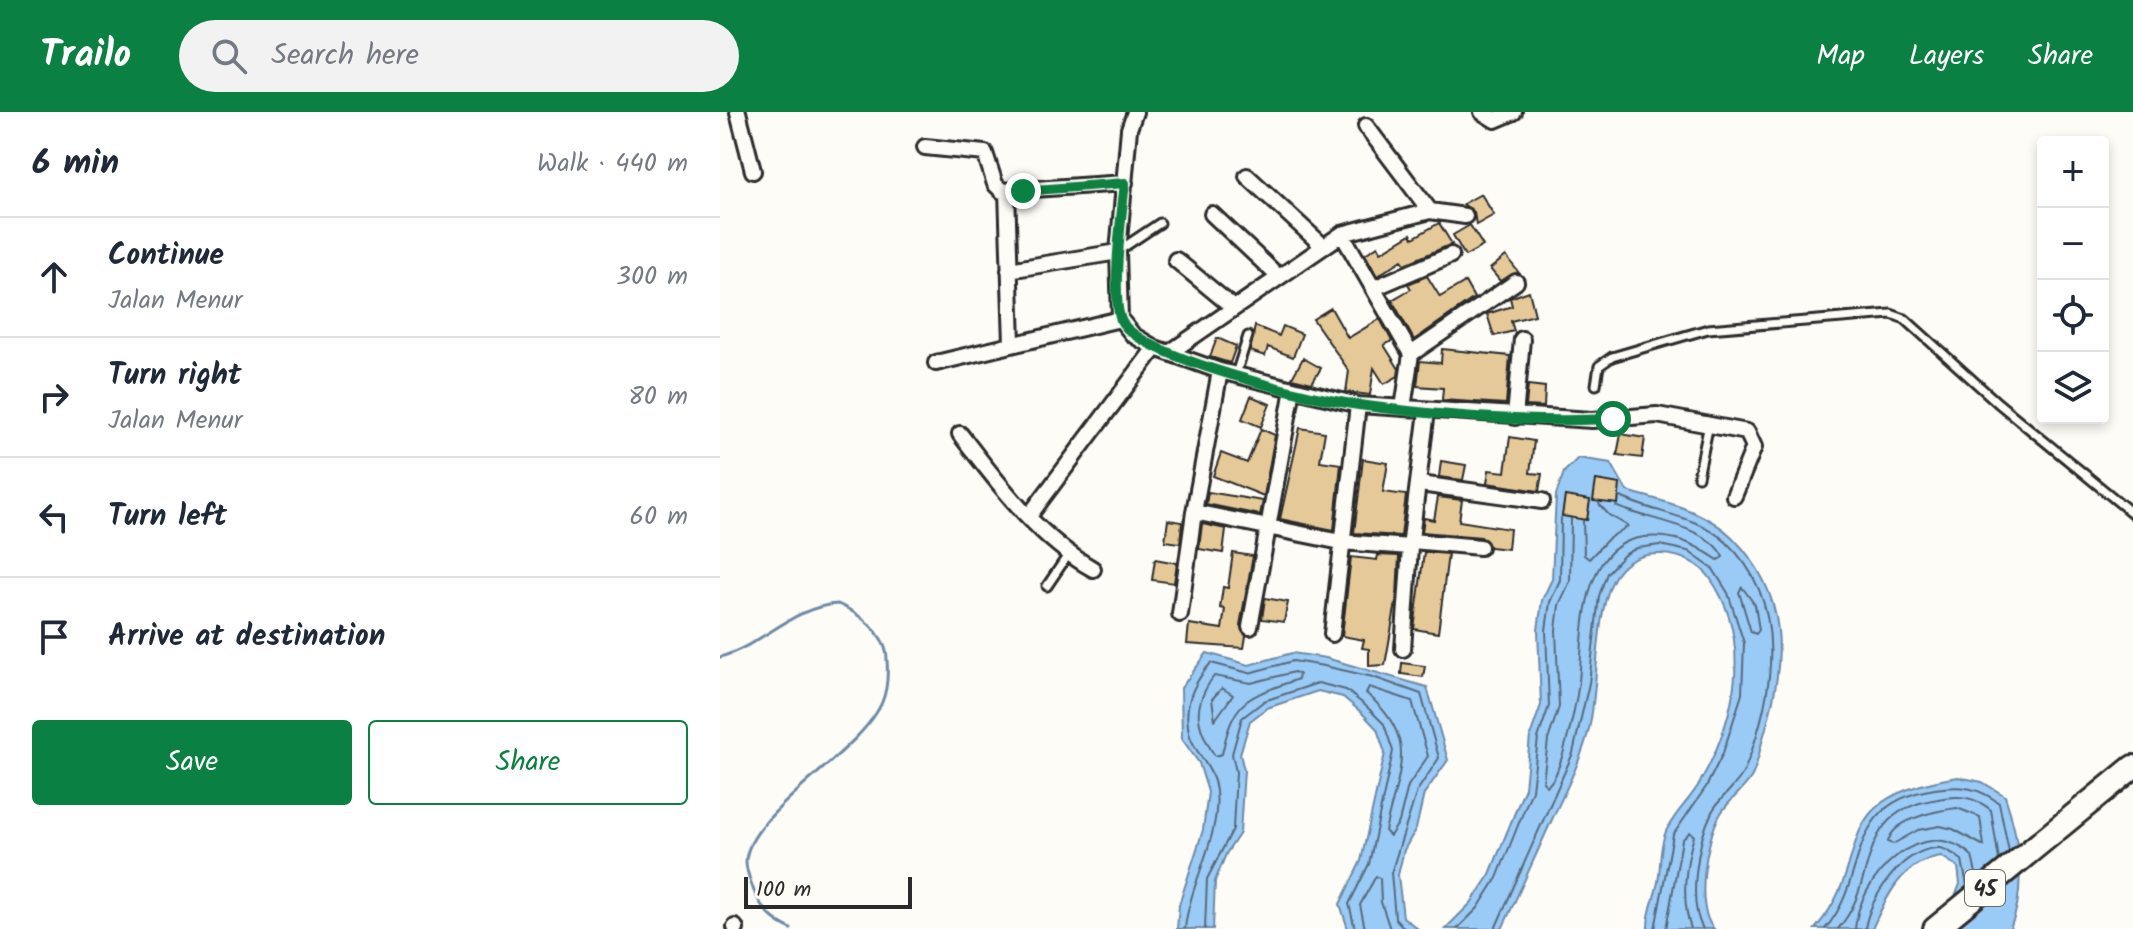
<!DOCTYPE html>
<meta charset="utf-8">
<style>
body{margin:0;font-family:Kalam,sans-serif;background:#f2f2f3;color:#1f2937}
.controls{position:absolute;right:24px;top:24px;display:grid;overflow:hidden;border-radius:8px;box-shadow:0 4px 12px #0003}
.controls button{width:72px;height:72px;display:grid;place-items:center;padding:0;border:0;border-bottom:2px solid #e0e1e3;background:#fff;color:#1f2937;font:40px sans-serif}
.scale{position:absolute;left:24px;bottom:20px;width:168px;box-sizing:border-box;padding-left:8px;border:4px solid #2b2b2b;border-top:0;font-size:22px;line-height:28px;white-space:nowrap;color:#2b2b2b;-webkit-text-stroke:6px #fdfcf7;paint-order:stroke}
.stop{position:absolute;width:24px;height:24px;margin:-18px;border:6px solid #0b8043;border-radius:50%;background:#fff}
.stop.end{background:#0b8043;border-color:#fff;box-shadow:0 2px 8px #0008}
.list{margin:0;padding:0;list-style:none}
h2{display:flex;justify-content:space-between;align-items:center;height:104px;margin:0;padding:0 32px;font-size:34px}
h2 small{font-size:26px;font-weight:400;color:#747a83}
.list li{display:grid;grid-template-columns:52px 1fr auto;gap:24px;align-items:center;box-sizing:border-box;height:120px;padding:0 32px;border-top:2px solid #e0e1e3}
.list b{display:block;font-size:30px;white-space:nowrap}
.list p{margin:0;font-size:26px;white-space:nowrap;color:#747a83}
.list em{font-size:26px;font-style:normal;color:#747a83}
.actions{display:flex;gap:16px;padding:24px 32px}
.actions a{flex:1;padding:18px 0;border:2px solid #0b8043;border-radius:8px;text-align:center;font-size:28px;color:#0b8043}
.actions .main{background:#0b8043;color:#fff}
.icon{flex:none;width:44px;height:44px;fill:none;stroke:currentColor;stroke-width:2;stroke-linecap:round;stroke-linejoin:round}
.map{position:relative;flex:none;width:1413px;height:817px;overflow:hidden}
header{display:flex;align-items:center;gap:48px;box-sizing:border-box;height:112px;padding:0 40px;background:#0b8043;color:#fff}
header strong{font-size:38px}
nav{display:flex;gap:44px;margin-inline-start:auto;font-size:28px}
.search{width:560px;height:72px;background:#f2f2f3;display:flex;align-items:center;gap:20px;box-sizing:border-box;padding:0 28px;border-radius:44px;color:#747a83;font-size:30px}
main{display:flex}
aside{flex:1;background:#fff}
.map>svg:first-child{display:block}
.water{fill:#9acaf6;stroke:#6e8aa5;stroke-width:2}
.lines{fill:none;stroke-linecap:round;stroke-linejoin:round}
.shore{stroke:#576b7c;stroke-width:2}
.stream{stroke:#6e8aa5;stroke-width:3}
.building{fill:#e5c999;stroke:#2b2b2b;stroke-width:2}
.service-casing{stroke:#2b2b2b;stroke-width:13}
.minor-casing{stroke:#2b2b2b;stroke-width:20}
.trunk-casing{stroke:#2b2b2b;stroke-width:28}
.service{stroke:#fdfcf7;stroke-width:7}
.minor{stroke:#fdfcf7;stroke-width:14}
.trunk{stroke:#fdfcf7;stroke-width:22}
.route{stroke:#0b8043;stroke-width:10}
.labels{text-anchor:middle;stroke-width:8;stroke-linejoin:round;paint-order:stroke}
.shield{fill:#fdfcf7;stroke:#6a6a68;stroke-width:2}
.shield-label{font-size:22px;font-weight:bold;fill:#2b2b2b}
</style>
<header>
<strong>Trailo</strong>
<div class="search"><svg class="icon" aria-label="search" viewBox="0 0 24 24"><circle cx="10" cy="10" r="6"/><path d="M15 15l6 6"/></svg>Search here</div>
<nav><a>Map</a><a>Layers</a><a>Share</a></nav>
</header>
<main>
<aside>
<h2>6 min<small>Walk · 440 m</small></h2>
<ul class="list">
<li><svg class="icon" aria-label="ahead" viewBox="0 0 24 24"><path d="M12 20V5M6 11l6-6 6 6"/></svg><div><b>Continue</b><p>Jalan Menur</p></div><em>300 m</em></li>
<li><svg class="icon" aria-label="right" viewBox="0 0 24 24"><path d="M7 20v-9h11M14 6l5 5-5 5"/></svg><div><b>Turn right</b><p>Jalan Menur</p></div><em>80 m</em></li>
<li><svg class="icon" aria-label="left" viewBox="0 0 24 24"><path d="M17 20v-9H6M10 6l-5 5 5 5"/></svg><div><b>Turn left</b></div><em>60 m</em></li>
<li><svg class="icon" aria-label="arrive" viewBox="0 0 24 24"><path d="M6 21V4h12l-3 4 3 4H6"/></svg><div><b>Arrive at destination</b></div></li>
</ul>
<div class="actions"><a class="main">Save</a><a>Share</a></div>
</aside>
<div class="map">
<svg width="1413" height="817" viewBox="0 0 1413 817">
<rect width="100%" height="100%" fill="#fdfcf7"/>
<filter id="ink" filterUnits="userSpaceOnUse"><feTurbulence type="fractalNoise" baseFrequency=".0125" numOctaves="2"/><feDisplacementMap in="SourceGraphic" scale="16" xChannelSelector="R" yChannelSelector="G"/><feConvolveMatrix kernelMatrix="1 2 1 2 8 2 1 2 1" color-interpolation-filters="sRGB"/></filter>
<g filter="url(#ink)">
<!-- water -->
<path class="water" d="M858,346L891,351L907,379C941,389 985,398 1012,425C1070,483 1066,550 1044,623C1040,635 1038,652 1032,664C1024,678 1009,688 1001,701C986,725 974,795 994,817H928C927,801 935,786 938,770C941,754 939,738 945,722C951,705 969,689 979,672C1015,609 1034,530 990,466C969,437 916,432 896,463C874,496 879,576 869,617C861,648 848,673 835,701C817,740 800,779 782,817H725L751,791L770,762L805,676L810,624L821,593L818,518L822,488L832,467L836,383L844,360Z
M487,541L529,553L572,541L606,546L707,575L728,648L704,682L696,717L684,738L678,763L683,805L698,817H628L620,792L641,749L665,641L657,617L642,601L623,585L598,579L547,596L530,609L520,642L524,658L520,721L506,742L495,769L493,817H457L459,793L483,718L488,680L479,651L462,627L461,576Z
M1238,665L1262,670L1285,684C1299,725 1307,777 1290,817H1222L1240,772L1238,755L1221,744C1182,750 1167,784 1152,817H1095C1159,742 1100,687 1238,665Z"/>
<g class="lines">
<!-- shore -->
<path class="shore" d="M901,385C934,402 976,402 1006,430C1070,490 1054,583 1025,657C1019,673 1000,684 992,700C978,728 967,790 983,817
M851,407L850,469L839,493L836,518L839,595L828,628L823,670L827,674C836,667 839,653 843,642C850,618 856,594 859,569C864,521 859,433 924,425C954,422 973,431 998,448L1003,445C988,413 925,408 896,394
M863,409L864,443L869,447L888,427L908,414L889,403L879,392
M1022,475L1035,493L1039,518L1036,522L1031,520L1019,480Z
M574,560L579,562L578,567C527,586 514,585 502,642L495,644C475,613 472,594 494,564L531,571Z
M649,575L692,589L708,644L688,674L679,710L670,724L665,719C678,659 701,628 646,581Z
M502,576L513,583L495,608L492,587Z
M1237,696L1260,705L1264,734L1233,717L1220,714L1198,718L1173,732L1168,730C1174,706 1215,699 1237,696Z
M465,817C469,772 501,726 496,679C494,656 476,643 470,624C462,596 473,571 491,551L529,561L573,549L604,554L653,565L701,582L719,646L697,679L671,761L675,806L685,817
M485,817L487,767L513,717L516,660L512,642L522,606L544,589L598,571L626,578L647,595L664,612L673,639L649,752L629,792L635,817
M645,817L640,793L656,764L660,767L661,790L670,817
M737,817L758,796L777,766L812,678L818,626L829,594L826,518L830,490L840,468L841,406
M775,817L853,641L869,571L879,484L887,461L904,443L917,436L940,433L968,439L993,457L1008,481L1024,531L1022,582L1003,641L986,675L953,723L935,817
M946,817L962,728L970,720L974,724C965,753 961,788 971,817
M1105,817C1151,764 1121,691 1215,677C1240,673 1258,675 1279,691L1289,740
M1118,817C1161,768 1131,700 1218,687C1238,683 1254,684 1271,698L1279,748
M1135,817C1138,768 1202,697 1252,744L1257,766
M1145,817C1149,786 1184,734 1220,736C1228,737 1236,744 1242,748L1247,774"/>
<!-- stream -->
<path class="stream" d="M0,545C43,533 73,494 118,492C140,502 167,522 167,548C168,562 168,576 162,590C141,641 26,702 26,750C26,759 31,771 34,779C43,799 52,808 71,817"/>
</g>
<!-- building -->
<path class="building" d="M761,82L774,103L756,113L754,100L743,92Z
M719,111L732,132L685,152L682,148L657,164L645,142L658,134L661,140L691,122L693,126Z
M750,113L763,134L745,144L733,123Z
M786,144L799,161L780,169L770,157Z
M707,164L720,185L745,170L754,186L694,228L672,188L691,177L688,172Z
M809,179L815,203L791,209L794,219L774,224L767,202L792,194L790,186Z
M611,196L628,226L660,207L672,229L664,233L679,257L678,264L664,272L654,256L650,283L626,280L629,259L593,207Z
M535,214L559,224L563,214L582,222L573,245L548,235L545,244L530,239Z
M497,226L516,234L510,251L490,245Z
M722,237L790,244L786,292L722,288L723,276L697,274L700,249L721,251Z
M583,246L601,256L592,271L572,266Z
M808,273L825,275L824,295L806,294Z
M531,284L550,292L541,315L522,307Z
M580,316L605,320L600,349L621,352L614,418L560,407Z
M541,317L555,323L544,384L493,364L501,341L527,351Z
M901,322L925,326L922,346L897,343Z
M790,325L814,329L810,361L822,362L819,379L767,371L769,358L785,360Z
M643,347L668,351L663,380L686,383L681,424L634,421Z
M721,349L746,353L743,368L719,365Z
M876,368L900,372L898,392L873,389Z
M488,380L543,389L540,403L486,392Z
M845,384L870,388L867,408L842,404Z
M718,385L742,388L739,409L790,417L788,437L770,435L761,425L702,420L704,406L714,408Z
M448,408L462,410L460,431L445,429Z
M482,412L506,417L503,441L479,437Z
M704,440L728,442L718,521L694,517Z
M513,441L533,444L520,513L526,524L524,536L467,532L469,512L502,517L505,497L500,496L503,475L508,476Z
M658,443L679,444L677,485L665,553L649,554V537L642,536L644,528L622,524L631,445L657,448Z
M435,447L457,451L454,471L432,468Z
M545,486L568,490L564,510L542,507Z
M682,551L705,554L703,565L681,562Z"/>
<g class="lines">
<!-- service casing -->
<g class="service-casing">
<path id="service" d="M398,139L440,111
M516,262L528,224
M876,273L879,254L892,245L988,217L1171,202L1185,207L1278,291L1413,402
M978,365L989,312
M327,474L348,443"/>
</g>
<!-- minor casing -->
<g class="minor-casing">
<path id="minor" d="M18,0L33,59
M415,0L409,17L398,140L400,207L413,223L435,236L500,259L638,293L872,308L937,303L1027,320L1034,335L1014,384
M762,0L775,8L794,0
M646,14L710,99
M205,35L265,41L275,72L282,79L405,71
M527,64L603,134
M287,79L292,231
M492,102L559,165
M622,122L691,242L683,296
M456,148L514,196
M289,158L398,140
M654,176L731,143
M449,241L622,122L710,99L745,104
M691,242L796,170
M216,251L400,207
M795,305L802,227
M240,322C278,371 318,426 373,457
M700,372L822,389
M474,400L621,430L690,435
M309,404L435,236
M692,429L760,435
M460,502L474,400L500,259
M530,515L573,277
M612,522L638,293
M683,537L690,435L707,299
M15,815L16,817"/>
</g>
<!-- trunk casing -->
<g class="trunk-casing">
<path id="trunk" d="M1215,817L1413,655"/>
</g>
<!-- service -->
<use href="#service" class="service"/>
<!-- minor -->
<use href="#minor" class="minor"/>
<!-- trunk -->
<use href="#trunk" class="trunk"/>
</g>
</g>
<g class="lines" filter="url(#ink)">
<!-- route -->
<path class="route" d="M303,79L405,71C402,98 390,189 402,210C422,246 594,287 639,293C721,304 810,311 893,307"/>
</g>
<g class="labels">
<!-- shield labels -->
<rect class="shield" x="1245" y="758" width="40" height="36" rx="6"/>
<g class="shield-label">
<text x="1265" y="784">45</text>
</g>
</g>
</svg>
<div class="controls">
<button>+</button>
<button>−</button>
<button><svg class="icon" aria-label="locate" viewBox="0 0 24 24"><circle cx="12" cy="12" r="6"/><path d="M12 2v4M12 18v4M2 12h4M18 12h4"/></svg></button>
<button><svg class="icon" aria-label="layers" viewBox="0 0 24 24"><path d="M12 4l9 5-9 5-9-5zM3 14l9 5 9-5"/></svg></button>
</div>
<div class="scale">100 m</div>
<div class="stop" style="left:893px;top:307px"></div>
<div class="stop end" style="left:303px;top:79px"></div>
</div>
</main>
